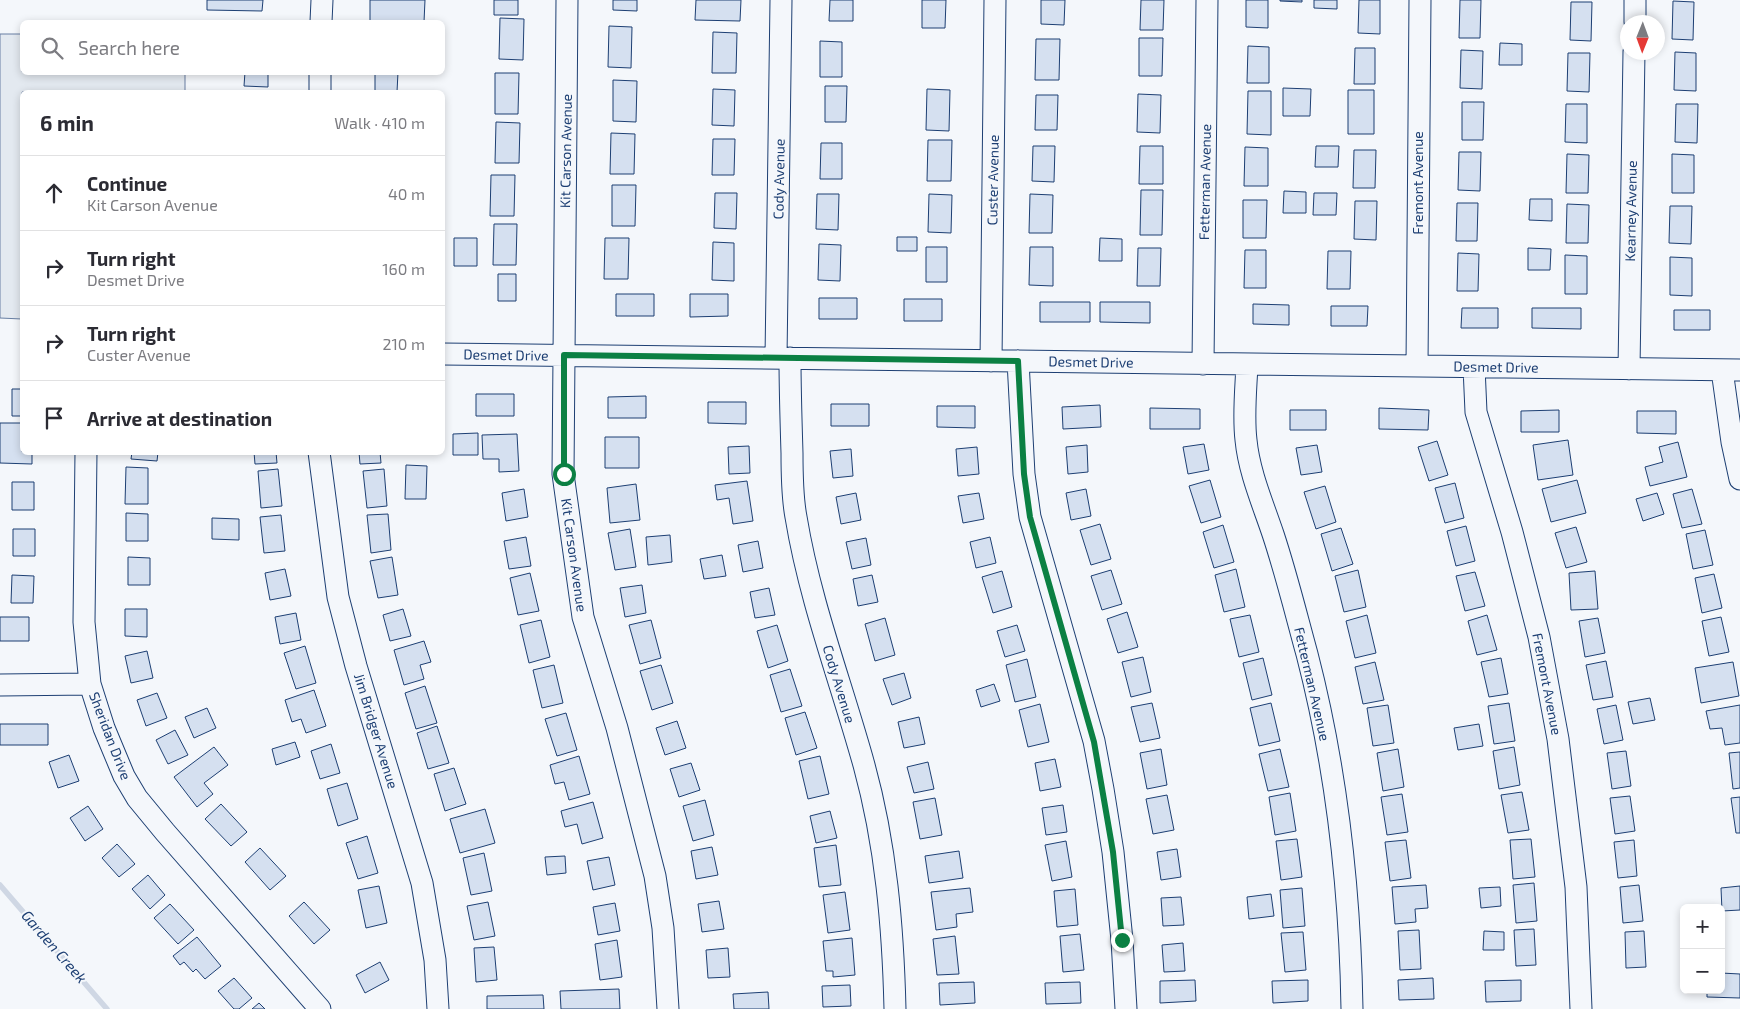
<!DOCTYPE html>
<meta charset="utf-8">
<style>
body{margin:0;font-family:"Exo 2",sans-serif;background:#f7f7f7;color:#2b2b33}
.controls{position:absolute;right:15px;bottom:15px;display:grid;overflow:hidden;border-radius:8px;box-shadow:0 2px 8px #0003}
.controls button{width:45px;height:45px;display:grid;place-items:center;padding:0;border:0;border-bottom:1px solid #e1e1e2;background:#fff;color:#2b2b33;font:25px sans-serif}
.compass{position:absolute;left:1620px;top:15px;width:45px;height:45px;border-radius:50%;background:#fff;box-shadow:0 2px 8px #0003;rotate:181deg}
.stop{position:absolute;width:15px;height:15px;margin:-11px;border:4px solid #0b8043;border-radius:50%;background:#fff}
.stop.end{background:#0b8043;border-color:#fff;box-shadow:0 1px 5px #0008}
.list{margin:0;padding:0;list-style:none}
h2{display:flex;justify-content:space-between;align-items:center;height:65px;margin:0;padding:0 20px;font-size:21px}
h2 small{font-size:16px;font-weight:400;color:#7c7c81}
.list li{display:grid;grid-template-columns:32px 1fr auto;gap:15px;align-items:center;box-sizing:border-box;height:75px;padding:0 20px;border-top:1px solid #e1e1e2}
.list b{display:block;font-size:19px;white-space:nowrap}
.list p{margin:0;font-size:16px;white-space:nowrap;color:#7c7c81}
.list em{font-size:16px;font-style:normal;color:#7c7c81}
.icon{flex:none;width:28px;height:28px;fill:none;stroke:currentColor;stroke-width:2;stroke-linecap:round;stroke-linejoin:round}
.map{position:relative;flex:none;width:1740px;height:1009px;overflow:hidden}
.search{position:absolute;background:#fff;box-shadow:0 2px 8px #0003;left:20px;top:20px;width:425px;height:55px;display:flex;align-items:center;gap:12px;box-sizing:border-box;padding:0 18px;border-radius:8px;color:#7c7c81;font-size:19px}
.panel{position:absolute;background:#fff;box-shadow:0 2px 8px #0003;left:20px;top:90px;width:425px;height:365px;border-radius:8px}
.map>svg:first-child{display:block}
.green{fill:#e3e9f0;stroke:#687fa3}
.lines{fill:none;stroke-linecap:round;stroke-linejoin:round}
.stream{stroke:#cfd7e4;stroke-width:5.5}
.building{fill:#d5e0f0;stroke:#1d3f73}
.minor-casing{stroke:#1d3f73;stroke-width:23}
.minor{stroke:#f4f7fb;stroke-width:21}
.route{stroke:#0b8043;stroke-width:6}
.labels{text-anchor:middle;stroke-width:4;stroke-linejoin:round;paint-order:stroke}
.street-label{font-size:14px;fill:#1d3f73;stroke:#f4f7fb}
.water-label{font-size:15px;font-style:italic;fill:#1d3f73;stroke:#f4f7fb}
</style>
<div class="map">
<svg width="1740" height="1009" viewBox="0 0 1740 1009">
<rect width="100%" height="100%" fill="#f4f7fb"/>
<!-- green -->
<path class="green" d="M0,34H22V72L185,73V92H22V319L0,318Z"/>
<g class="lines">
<!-- stream -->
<path class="stream" d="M0,885L107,1009"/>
</g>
<!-- building -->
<path class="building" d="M207,0H263L262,11L207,10Z
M370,0H425L424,22H370Z
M494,0H518V15H494Z
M613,0H637V11L613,10Z
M696,0H741L740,21L695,20Z
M830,0H853V21H829Z
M922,0H946L945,28H922Z
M1041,0H1065L1064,25L1041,24Z
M1141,0H1164L1163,30H1140Z
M1246,0H1268V28L1246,27Z
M1280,0H1302V2L1280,1Z
M1314,0H1337V9L1314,8Z
M1359,0H1380V34L1358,33Z
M1460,0H1481L1480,38H1459Z
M1673,1L1694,2L1693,40L1672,39Z
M1571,2H1592L1591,41L1570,40Z
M500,18L524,19L523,60L499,59Z
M609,26L632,27L631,68L608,67Z
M713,32L737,33L736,73H712Z
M1139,38H1163L1162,76H1139Z
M1036,39H1060L1059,80H1035Z
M820,41L842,42V77H820Z
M1500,43L1522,44V65H1499Z
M1248,46L1269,47V83H1247Z
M1355,48H1375V84H1354Z
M1461,50L1483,51L1482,89L1460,88Z
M1675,52L1696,53V91L1674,90Z
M1568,53H1590L1589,92L1567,91Z
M245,72H268V87L244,86Z
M375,72H398L397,92H375Z
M495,73H519L518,114H495Z
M613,80L637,81L636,122L613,121Z
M825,86H847L846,122H825Z
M1283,88L1311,89L1310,116H1283Z
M713,89L735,90L734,126L712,125Z
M927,89L950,90L949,131L926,130Z
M1348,90H1374V134H1348Z
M1248,91H1271V135L1247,134Z
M1138,94L1161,95L1160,133L1137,132Z
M1036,95H1058L1057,130H1035Z
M1462,102H1484L1483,140H1462Z
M1566,104H1587V143L1565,142Z
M1676,104H1698L1697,143L1675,142Z
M496,122L520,123L519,163H495Z
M611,133L635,134L634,174H610Z
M713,139H735L734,175H712Z
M928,140H952L951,181H927Z
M821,143H842V179H820Z
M1033,146H1055L1054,182L1032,181Z
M1140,146H1163V184H1139Z
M1316,146H1339L1338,167H1315Z
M1245,147L1268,148V186H1244Z
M1354,150H1376L1375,188H1353Z
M1459,152H1481L1480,191L1458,190Z
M1567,154L1589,155L1588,193H1566Z
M1672,154L1694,155V193H1672Z
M491,175H515L514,216H490Z
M612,185H636L635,226H612Z
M1141,190H1163L1162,235H1140Z
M1284,191L1306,192V213H1283Z
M715,193H737L736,229L714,228Z
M1314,193H1337L1336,215H1313Z
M817,194H839L838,230L816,229Z
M929,194L952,195L951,233L928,232Z
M1030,194L1053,195L1052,233H1029Z
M1530,199H1552V221L1529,220Z
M1243,200H1267L1266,238H1243Z
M1355,201H1377L1376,240L1354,239Z
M1457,203H1478L1477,241H1456Z
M1567,204L1589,205L1588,243H1566Z
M1670,206H1692L1691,244L1669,243Z
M494,224H517L516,265H493Z
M897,237H917V251H897Z
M454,238H477V266H454Z
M605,238H629L628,279H604Z
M1100,238L1122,239V261H1099Z
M713,242L734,243V281L712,280Z
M819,244L841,245L840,281L818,280Z
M926,247H947V282H926Z
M1030,247H1053V286L1029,285Z
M1138,248H1161L1160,286H1137Z
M1528,248L1551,249L1550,270H1528Z
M1245,250H1266V288H1244Z
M1328,251H1351L1350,289H1327Z
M1458,253L1479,254L1478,291H1457Z
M1565,255L1587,256V294H1565Z
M1670,257L1692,258V296L1670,295Z
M498,274H516V301H498Z
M616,294H654V316H616Z
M690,294H728V316L690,317Z
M819,298H857V319H819Z
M904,299H942V321H904Z
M1040,302H1090V322H1040Z
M1100,302H1150V323L1100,322Z
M1253,304L1289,305V325L1253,324Z
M1331,306H1368L1367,326H1331Z
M1462,308H1498V328H1461Z
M1532,308H1581V329L1532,328Z
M1674,310H1710V330H1674Z
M12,389H22V416H12Z
M476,394H514V416H476Z
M646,396V418H608V397Z
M708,402H746V424L708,423Z
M831,404H869V426H831Z
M1100,405L1101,427L1063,429L1062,407Z
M937,406H975V428L937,427Z
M1150,408L1200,409V429H1150Z
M1379,408L1429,410L1428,430L1379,429Z
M1290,410H1326V430H1290Z
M1559,410V432H1521V411Z
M1637,411H1676V434L1637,433Z
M0,423H22V452H32V464L0,463Z
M478,433V455H453V434Z
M517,434L519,471L499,472V459H483L482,435Z
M605,437H639V468H605Z
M1568,440L1573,475L1538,480L1533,445Z
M1437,441L1448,475L1429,481L1418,447Z
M1678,442L1687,477L1650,486L1645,467L1663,462L1659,447Z
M1204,444L1209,470L1188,474L1183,447Z
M1087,445L1088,472L1068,474L1066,447Z
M1317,445L1322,472L1301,475L1296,448Z
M749,446L750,473L729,474L728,447Z
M977,447L979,474L958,476L956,449Z
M851,449L853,476L833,478L830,451Z
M132,452H158L157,461L131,459Z
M254,452H276L277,463L255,464Z
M359,452H380L381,463L360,464Z
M406,465L427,466L426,499H405Z
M126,467L148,468V504H125Z
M278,469L282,506L261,508L258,471Z
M384,469L387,506L367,508L363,471Z
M1210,480L1221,517L1201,523L1189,486Z
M1577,480L1586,513L1551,522L1542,489Z
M747,481L753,521L733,524L729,498L717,500L715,485Z
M12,482H34V510H12Z
M1455,483L1464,518L1445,523L1435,488Z
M636,484L640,520L610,523L607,488Z
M1325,486L1336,522L1316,529L1304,492Z
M524,489L528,517L506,521L502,493Z
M1086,489L1091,516L1071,520L1066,493Z
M1692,489L1702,524L1682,528L1673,494Z
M856,493L861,520L841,524L836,497Z
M979,493L984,519L963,523L958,496Z
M1657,493L1664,514L1643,521L1636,499Z
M126,513L148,514V541H126Z
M388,514L391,550L371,553L367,515Z
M281,515L285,551L264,553L260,517Z
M212,518L239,519V540L212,539Z
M1100,524L1111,559L1091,565L1080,530Z
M1223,525L1234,562L1214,568L1203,532Z
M1466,526L1475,561L1456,566L1447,531Z
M1576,527L1587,562L1566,568L1555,533Z
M1341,528L1353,564L1332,571L1321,534Z
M13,529H35V556H13Z
M630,529L636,567L615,570L608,533Z
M1705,530L1713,565L1693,569L1686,534Z
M670,535L672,562L648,565L646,537Z
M526,537L531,566L509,569L504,541Z
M990,537L996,563L976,568L970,542Z
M866,538L871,565L852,569L846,542Z
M758,541L763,568L743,572L738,545Z
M722,555L726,576L704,579L700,559Z
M128,557L150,558V585H128Z
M392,557L398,595L378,598L370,561Z
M285,569L291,596L270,600L265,573Z
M1236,569L1245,607L1224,612L1215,575Z
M1111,570L1122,604L1102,610L1091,576Z
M1358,570L1366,607L1344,612L1335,576Z
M1002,571L1012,607L993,613L982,577Z
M1595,571L1598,609L1571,610L1569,573Z
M1475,572L1485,606L1465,611L1456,576Z
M530,573L539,611L518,615L510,578Z
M1714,574L1722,608L1702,613L1695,578Z
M12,575L34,576L33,603H11Z
M872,575L878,602L858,606L853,579Z
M642,585L646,613L625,617L620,588Z
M769,588L775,615L755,618L750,592Z
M125,609H147V637L125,636Z
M403,609L411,636L390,641L383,615Z
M1127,612L1138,647L1118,653L1107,619Z
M296,613L301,640L280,644L275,617Z
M1250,615L1259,652L1239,657L1230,619Z
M1367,615L1376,653L1355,658L1346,621Z
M1487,615L1497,650L1477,655L1468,621Z
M0,617H29V641H0Z
M1721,617L1729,652L1709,656L1702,621Z
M885,618L895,655L875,661L865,624Z
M1598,618L1605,653L1585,657L1579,621Z
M541,620L550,657L529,663L520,625Z
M651,620L661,658L640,664L629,625Z
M777,625L788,661L768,668L757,631Z
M1017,625L1025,651L1005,657L997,631Z
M424,641L431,662L420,665L424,679L404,685L394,650Z
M305,646L316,683L296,689L284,653Z
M147,651L153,678L131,683L125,656Z
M1143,657L1151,692L1131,697L1122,662Z
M1263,658L1272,695L1252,700L1243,663Z
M1501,658L1508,694L1489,697L1481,662Z
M1027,659L1036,697L1015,702L1006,665Z
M1606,661L1613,697L1593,700L1586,665Z
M1375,662L1384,700L1363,704L1355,667Z
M1733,662L1739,696L1701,703L1695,668Z
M554,665L563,703L542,708L533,670Z
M661,665L673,703L652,710L640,671Z
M790,669L802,706L781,712L770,675Z
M904,673L911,698L892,705L883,679Z
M994,684L1000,701L981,707L976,690Z
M425,686L437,723L416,729L405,693Z
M314,690L326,726L306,733L301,719L292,722L285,700Z
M157,693L167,718L146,726L137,700Z
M1650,698L1655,720L1633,724L1628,702Z
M1152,703L1160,738L1140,742L1131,707Z
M1271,703L1280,741L1259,746L1250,708Z
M1509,703L1515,741L1494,744L1488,706Z
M1040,704L1049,742L1028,747L1019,710Z
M1388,705L1394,743L1373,746L1367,708Z
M1616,705L1623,740L1604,744L1597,709Z
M1740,705V743L1725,745L1722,728L1710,729L1706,711Z
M207,708L216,728L194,738L185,717Z
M805,712L817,748L796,755L785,718Z
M566,713L577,750L557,756L545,719Z
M919,717L925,744L904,748L898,722Z
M677,721L686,748L665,755L656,728Z
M0,724H48V745H0Z
M1479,724L1483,746L1458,750L1454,728Z
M437,726L449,763L428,769L417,733Z
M175,730L188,755L168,764L156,740Z
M295,742L300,757L276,765L272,749Z
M331,744L340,773L320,779L311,751Z
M214,747L228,765L204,783L213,794L197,807L174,777Z
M1514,747L1520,785L1499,789L1493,751Z
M1161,749L1167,785L1147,789L1140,753Z
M1280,749L1289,787L1268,791L1259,754Z
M1398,749L1404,787L1383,791L1377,753Z
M1626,751L1631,786L1612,789L1607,753Z
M1740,752V788L1733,789L1729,753Z
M69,755L79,781L58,788L49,762Z
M579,756L590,794L569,800L564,782L555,784L550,765Z
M820,756L829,794L808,799L799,761Z
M1055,759L1061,787L1040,791L1035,763Z
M928,762L934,789L914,793L907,767Z
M691,763L700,790L679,797L670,769Z
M454,768L466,804L445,811L434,774Z
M347,783L358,819L338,826L327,789Z
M1522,792L1529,830L1508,833L1501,795Z
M1290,793L1296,831L1275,835L1269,797Z
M1402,794L1408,832L1387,835L1381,797Z
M1167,795L1174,830L1153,834L1146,799Z
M1630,796L1635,831L1615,834L1610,798Z
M1740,797V833H1736L1731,798Z
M935,798L942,835L920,839L913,802Z
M705,800L714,835L693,841L683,806Z
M593,802L603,838L582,844L577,824L565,827L561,811Z
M221,804L247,832L231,846L205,819Z
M1063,805L1067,832L1046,835L1042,808Z
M88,806L103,829L85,841L70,818Z
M485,809L495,843L460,853L450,819Z
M830,811L837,838L816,843L810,816Z
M367,836L378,873L358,879L346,843Z
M1297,839L1302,877L1281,880L1276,841Z
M1531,839L1535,877L1513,879L1510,840Z
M1406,840L1411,878L1390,881L1385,842Z
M1634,840L1637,876L1618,878L1614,842Z
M1066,841L1072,877L1052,881L1045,845Z
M117,844L135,864L119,877L102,858Z
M836,845L841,885L819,887L814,848Z
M712,847L718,875L696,879L691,851Z
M260,848L286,876L270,890L245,862Z
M1177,849L1181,877L1161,880L1157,852Z
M959,851L963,878L929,883L925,856Z
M484,853L492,891L471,895L463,858Z
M565,856L566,873L547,875L545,857Z
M609,857L615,885L593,890L587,861Z
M148,875L165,895L150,909L132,889Z
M1534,883L1537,921L1516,923L1513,885Z
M1426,885L1428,908L1415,909L1416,922L1395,924L1392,887Z
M1639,885L1643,921L1623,923L1620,887Z
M379,886L387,923L366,928L358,890Z
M1740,886V910L1722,911L1721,888Z
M1500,887L1501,906L1481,908L1479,888Z
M970,888L973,912L956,914L957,927L936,930L931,892Z
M1302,888L1305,926L1283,928L1280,890Z
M1075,889L1078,925L1057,927L1054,891Z
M845,892L850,930L828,933L823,895Z
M1271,894L1274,916L1249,919L1247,897Z
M1181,897L1184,925L1163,926L1161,898Z
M719,901L724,929L702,932L698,904Z
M304,902L330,930L314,944L289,916Z
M488,902L495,936L474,940L467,906Z
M615,903L620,931L598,935L593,907Z
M170,904L194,930L178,944L154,918Z
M1534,929L1536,965L1516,966L1514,930Z
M1419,930L1421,969L1400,970L1398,931Z
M1484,931L1504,932V950H1483Z
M1644,931L1646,967L1626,968L1625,932Z
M1303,932L1306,970L1285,972L1281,933Z
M1080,934L1084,970L1063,972L1060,936Z
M955,936L959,974L937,975L933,939Z
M197,937L221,966L205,979L196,969L193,972L184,962L180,965L173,956Z
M852,938L855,975L833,977V971H826L823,941Z
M617,940L622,977L600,980L595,944Z
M1183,943L1185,971L1164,972L1162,945Z
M494,947L497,980L476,982L474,948Z
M728,948L730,977L708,978L706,950Z
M380,962L389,980L365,993L356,975Z
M1721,973L1740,974V998L1707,997V990H1721Z
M234,978L252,998L239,1009H234L218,991Z
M1433,978L1434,999L1399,1000L1398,980Z
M1195,980L1196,1001L1160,1003V981Z
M1308,980V1001L1273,1003L1272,981Z
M1521,980V1001L1486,1002L1485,981Z
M974,982L975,1003L940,1005L939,983Z
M1080,982L1081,1003L1046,1004L1045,983Z
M850,985L851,1006L823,1007L822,986Z
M619,989L620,1009H561L560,991Z
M768,992L769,1009H734L733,994Z
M543,995L544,1009H487V996Z
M259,1003L265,1009H252Z"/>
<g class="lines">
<!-- minor casing -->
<g class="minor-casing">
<path id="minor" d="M567,0L563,474L583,617L617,728L655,876L663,928L668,1009
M321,22L322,0
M1635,22V0
M320,92V72
M442,354L1740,370
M776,358L781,0
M790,358C790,390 791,421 792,453C792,474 792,496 796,517C810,602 841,682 864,765C886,845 893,927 895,1009
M991,361L995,0
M1018,361L1024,474L1030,517L1094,741L1103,789L1113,852L1122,940L1126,1009
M1203,364L1207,0
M1247,364C1246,389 1243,415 1246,440C1249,472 1263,504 1273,534C1286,573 1296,614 1307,654C1337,770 1350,889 1352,1009
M1417,366L1420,0
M1474,367L1476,412L1512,532L1539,637L1558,739L1576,887L1581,1009
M1629,369L1634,52
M1722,370L1732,442L1740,479
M86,452L84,622L90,684L104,728L124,776L137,798L165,832L320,1009
M319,452L338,597L356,666L422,883L435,960L438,1009
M0,685L90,684"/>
</g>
<!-- minor -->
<use href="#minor" class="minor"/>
</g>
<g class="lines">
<!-- route -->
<path class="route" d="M564,474V355L1018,361L1024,474L1030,517L1094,742L1113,852L1122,940"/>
</g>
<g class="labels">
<!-- street labels -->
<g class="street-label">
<text transform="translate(566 151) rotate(-89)" y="5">Kit Carson Avenue</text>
<text transform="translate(779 179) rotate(-89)" y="5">Cody Avenue</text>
<text transform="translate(993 180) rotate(-89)" y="5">Custer Avenue</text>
<text transform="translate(1205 182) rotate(-89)" y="5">Fetterman Avenue</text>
<text transform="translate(1418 183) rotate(-90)" y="5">Fremont Avenue</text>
<text transform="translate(1631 211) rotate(-89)" y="5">Kearney Avenue</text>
<text transform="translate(506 355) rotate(1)" y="5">Desmet Drive</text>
<text transform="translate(1091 362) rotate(1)" y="5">Desmet Drive</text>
<text transform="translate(1496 367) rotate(1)" y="5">Desmet Drive</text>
<text transform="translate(574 555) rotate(82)" y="5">Kit Carson Avenue</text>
<text transform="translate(839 684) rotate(73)" y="5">Cody Avenue</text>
<text transform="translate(1312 684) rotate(77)" y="5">Fetterman Avenue</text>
<text transform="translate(1547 684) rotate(79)" y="5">Fremont Avenue</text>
<text transform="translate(376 731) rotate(73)" y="5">Jim Bridger Avenue</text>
<text transform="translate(110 736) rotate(69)" y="5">Sheridan Drive</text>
</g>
<!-- water labels -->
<g class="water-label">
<text transform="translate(54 947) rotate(49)" y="5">Garden Creek</text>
</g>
</g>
</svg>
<div class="controls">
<button>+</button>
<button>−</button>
</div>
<svg class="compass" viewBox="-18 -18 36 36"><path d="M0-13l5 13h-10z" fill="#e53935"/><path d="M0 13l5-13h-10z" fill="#7c7c81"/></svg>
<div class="stop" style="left:564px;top:474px"></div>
<div class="stop end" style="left:1122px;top:940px"></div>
<div class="search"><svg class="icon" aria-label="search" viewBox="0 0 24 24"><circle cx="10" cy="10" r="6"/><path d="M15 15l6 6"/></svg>Search here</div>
<section class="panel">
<h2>6 min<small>Walk · 410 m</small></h2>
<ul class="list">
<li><svg class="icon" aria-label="ahead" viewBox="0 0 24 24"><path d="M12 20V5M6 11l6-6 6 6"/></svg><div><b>Continue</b><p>Kit Carson Avenue</p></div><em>40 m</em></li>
<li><svg class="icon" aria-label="right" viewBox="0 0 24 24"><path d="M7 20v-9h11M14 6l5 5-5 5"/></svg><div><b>Turn right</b><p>Desmet Drive</p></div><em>160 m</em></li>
<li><svg class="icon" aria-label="right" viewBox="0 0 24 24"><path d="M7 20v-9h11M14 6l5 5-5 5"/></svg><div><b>Turn right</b><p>Custer Avenue</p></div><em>210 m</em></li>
<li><svg class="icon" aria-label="arrive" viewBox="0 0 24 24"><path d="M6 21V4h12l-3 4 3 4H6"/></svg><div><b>Arrive at destination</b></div></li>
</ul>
</section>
</div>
